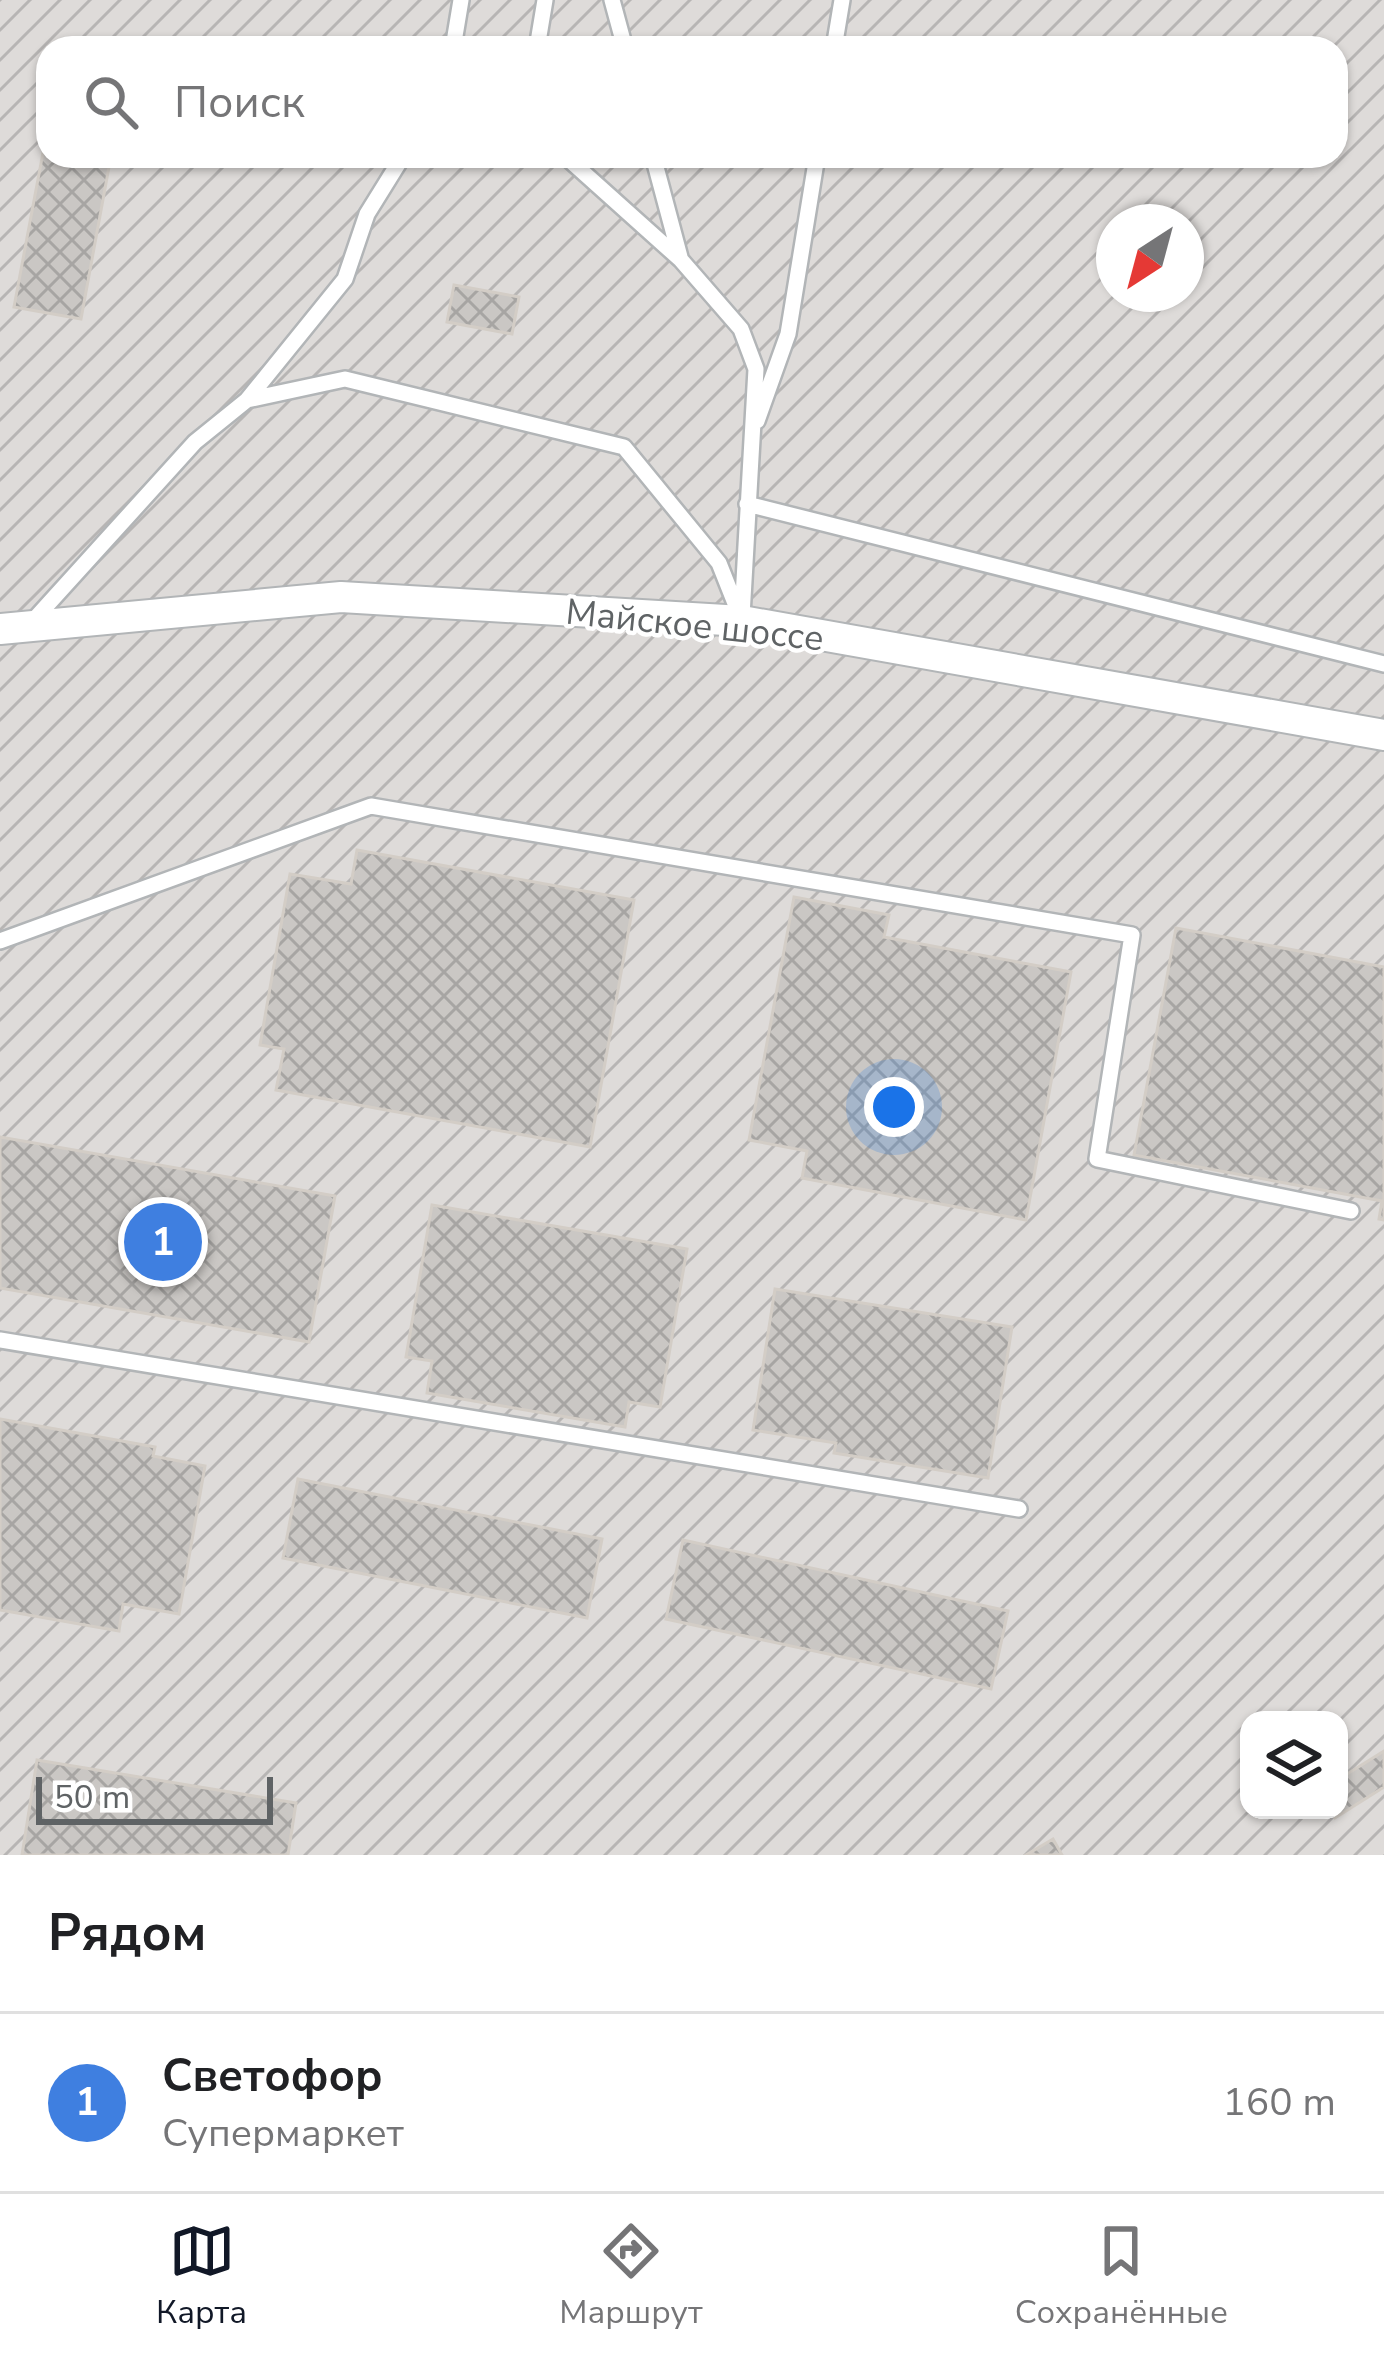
<!DOCTYPE html>
<html lang="ru">
<meta charset="utf-8">
<style>
body{margin:0;font-family:"Nunito Sans",sans-serif;background:#f2f2f2;color:#202124}
.controls{position:absolute;right:36px;bottom:36px;display:grid;overflow:hidden;border-radius:24px;box-shadow:0 3px 9px #0004}
.controls button{width:108px;height:108px;display:grid;place-items:center;padding:0;border:0;border-bottom:3px solid #e0e0e0;background:#fff;color:#202124;font:60px sans-serif}
.compass{position:absolute;left:1096px;top:204px;width:108px;height:108px;border-radius:50%;background:#fff;box-shadow:0 3px 9px #0004;rotate:216deg}
.scale{position:absolute;left:36px;bottom:30px;width:237px;box-sizing:border-box;padding-left:12px;border:6px solid #5f6365;border-top:0;font-size:33px;line-height:42px;white-space:nowrap;color:#5f6365;-webkit-text-stroke:9px #fff;paint-order:stroke}
.you{position:absolute;left:894px;top:1107px;width:42px;height:42px;margin:-30px;border:9px solid #fff;border-radius:50%;background:#1a73e8;box-shadow:0 0 0 18px #1a73e833}
.badge{display:grid;place-items:center;width:78px;height:78px;border-radius:50%;background:#111827;color:#fff;font-size:39px;font-weight:700}
.pin{position:absolute;translate:-50% -50%;border:6px solid #fff;box-shadow:0 3px 12px #0006}
.list{margin:0;padding:0;list-style:none}
h2{display:flex;justify-content:space-between;align-items:center;height:156px;margin:0;padding:0 48px;font-size:51px}
h2 small{font-size:39px;font-weight:400;color:#757577}
.list li{display:grid;grid-template-columns:78px 1fr auto;gap:36px;align-items:center;box-sizing:border-box;height:180px;padding:0 48px;border-top:3px solid #e0e0e0}
.list b{display:block;font-size:45px;white-space:nowrap}
.list p{margin:0;font-size:39px;white-space:nowrap;color:#757577}
.list em{font-size:39px;font-style:normal;color:#757577}
.icon{flex:none;width:66px;height:66px;fill:none;stroke:currentColor;stroke-width:2;stroke-linecap:round;stroke-linejoin:round}
.map{position:relative;flex:none;width:1384px;height:1855px;overflow:hidden}
.search{position:absolute;background:#fff;box-shadow:0 3px 9px #0004;left:36px;right:36px;top:36px;height:132px;display:flex;align-items:center;gap:30px;box-sizing:border-box;padding:0 42px;border-radius:36px;color:#757577;font-size:45px}
.sheet{height:336px;background:#fff}
nav{display:flex;justify-content:space-around;align-items:center;box-sizing:border-box;height:168px;border-top:3px solid #e0e0e0;background:#fff;font-size:33px;color:#757577}
nav a{display:grid;justify-items:center;gap:6px}
nav .on{color:#111827}
.map>svg:first-child{display:block}
.industrial{fill:url(#industrial-furrows);fill-rule:evenodd}
.building{fill:url(#building-cross-hatch);stroke:#d3cdc6;stroke-width:3}
.lines{fill:none;stroke-linecap:round;stroke-linejoin:round}
.service-casing{stroke:#b2b5b7;stroke-width:20}
.minor-casing{stroke:#b2b5b7;stroke-width:34}
.service{stroke:#fff;stroke-width:15}
.minor{stroke:#fff;stroke-width:30}
.labels{text-anchor:middle;stroke-width:9;stroke-linejoin:round;paint-order:stroke}
.street-label{font-size:36px;fill:#5f6365;stroke:#fff}
</style>
<div class="map">
<svg width="1384" height="1855" viewBox="0 0 1384 1855">
<defs>
<pattern id="industrial-furrows" width="10" height="10" patternUnits="userSpaceOnUse" patternTransform="scale(3)"><rect width="10" height="10" fill="#dedbd9"/><path d="M-1 1l2-2M0 10L10 0M9 11l2-2" fill="none" stroke="#b7b5b4"/></pattern>
<pattern id="building-cross-hatch" width="8" height="8" patternUnits="userSpaceOnUse" patternTransform="scale(3)"><rect width="8" height="8" fill="#cac7c4"/><path d="M0 0l8 8M0 8l8-8" fill="none" stroke="#a7a5a3"/></pattern>
</defs>
<rect width="100%" height="100%" fill="#efece7"/>
<!-- industrial -->
<path class="industrial" d="M0,0H1384V1855H0ZM48,48H1336V156H48ZM1114,222H1186V294H1114ZM1249,1720H1339V1810H1249Z"/>
<!-- building -->
<path class="building" d="M48,126V156H111L81,319L14,307Z
M454,285L519,297L512,334L447,322Z
M357,850L634,900L590,1147L276,1090L284,1049L260,1045L290,874L351,884Z
M794,897L889,915L884,937L1071,972L1026,1220L802,1178L807,1151L749,1140Z
M1176,928L1384,967V1220L1379,1219L1382,1201L1134,1155Z
M0,1137L335,1196L309,1342L0,1288Z
M432,1205L687,1249L660,1407L629,1402L625,1427L427,1393L432,1361L406,1357Z
M775,1289L1012,1327L988,1478L834,1453L836,1443L753,1430Z
M0,1419L155,1447L153,1456L205,1466L179,1614L123,1604L119,1631L0,1610Z
M298,1479L602,1539L587,1618L283,1558Z
M683,1540L1008,1611L991,1689L666,1619Z
M1384,1751V1787L1335,1818L1330,1810H1339V1779Z
M37,1760L296,1803L288,1855H22Z
M1053,1839L1062,1855H1026Z"/>
<g class="lines">
<!-- service casing -->
<g class="service-casing">
<path id="service" d="M612,0L625,48
M453,48L461,0
M537,48L545,0
M834,48L842,0
M565,156L681,260L741,329L756,369L742,616
M653,156L680,257
M247,400L345,379L624,447L719,563L742,621
M757,421L788,334L817,156
M747,504L1384,664
M31,623L195,442L247,400L345,279L367,214L403,156
M0,941L371,806L1132,935L1097,1159L1351,1211
M0,1340L1019,1509"/>
</g>
<!-- minor casing -->
<g class="minor-casing">
<path id="minor" d="M0,629L341,597L742,621L1384,735"/>
</g>
<!-- service -->
<use href="#service" class="service"/>
<!-- minor -->
<use href="#minor" class="minor"/>
</g>
<g class="labels">
<!-- street labels -->
<g class="street-label">
<text transform="translate(695 624) rotate(6)" y="13">Майское шоссе</text>
</g>
</g>
</svg>
<div class="controls">
<button><svg class="icon" aria-label="layers" viewBox="0 0 24 24"><path d="M12 4l9 5-9 5-9-5zM3 14l9 5 9-5"/></svg></button>
</div>
<svg class="compass" viewBox="-18 -18 36 36"><path d="M0-13l5 13h-10z" fill="#e53935"/><path d="M0 13l5-13h-10z" fill="#757577"/></svg>
<div class="scale">50 m</div>
<div class="you"></div>
<div class="pin badge" style="left:163px;top:1242px;background:#3f7fe0">1</div>
<div class="search"><svg class="icon" aria-label="search" viewBox="0 0 24 24"><circle cx="10" cy="10" r="6"/><path d="M15 15l6 6"/></svg>Поиск</div>
</div>
<section class="sheet">
<h2>Рядом<small></small></h2>
<ul class="list">
<li><span class="badge" style="background:#3f7fe0">1</span><div><b>Светофор</b><p>Супермаркет</p></div><em>160 m</em></li>
</ul>
</section>
<nav>
<a class="on"><svg class="icon" aria-label="map" viewBox="0 0 24 24"><path d="M3 6l6-2 6 2 6-2v14l-6 2-6-2-6 2zM9 4v14M15 6v14"/></svg>Карта</a>
<a><svg class="icon" aria-label="directions" viewBox="0 0 24 24"><path d="M12 3l9 9-9 9-9-9zM9 14v-3h6M13 9l2 2-2 2"/></svg>Маршрут</a>
<a><svg class="icon" aria-label="saved" viewBox="0 0 24 24"><path d="M7 4h10v16l-5-4-5 4z"/></svg>Сохранённые</a>
</nav>
